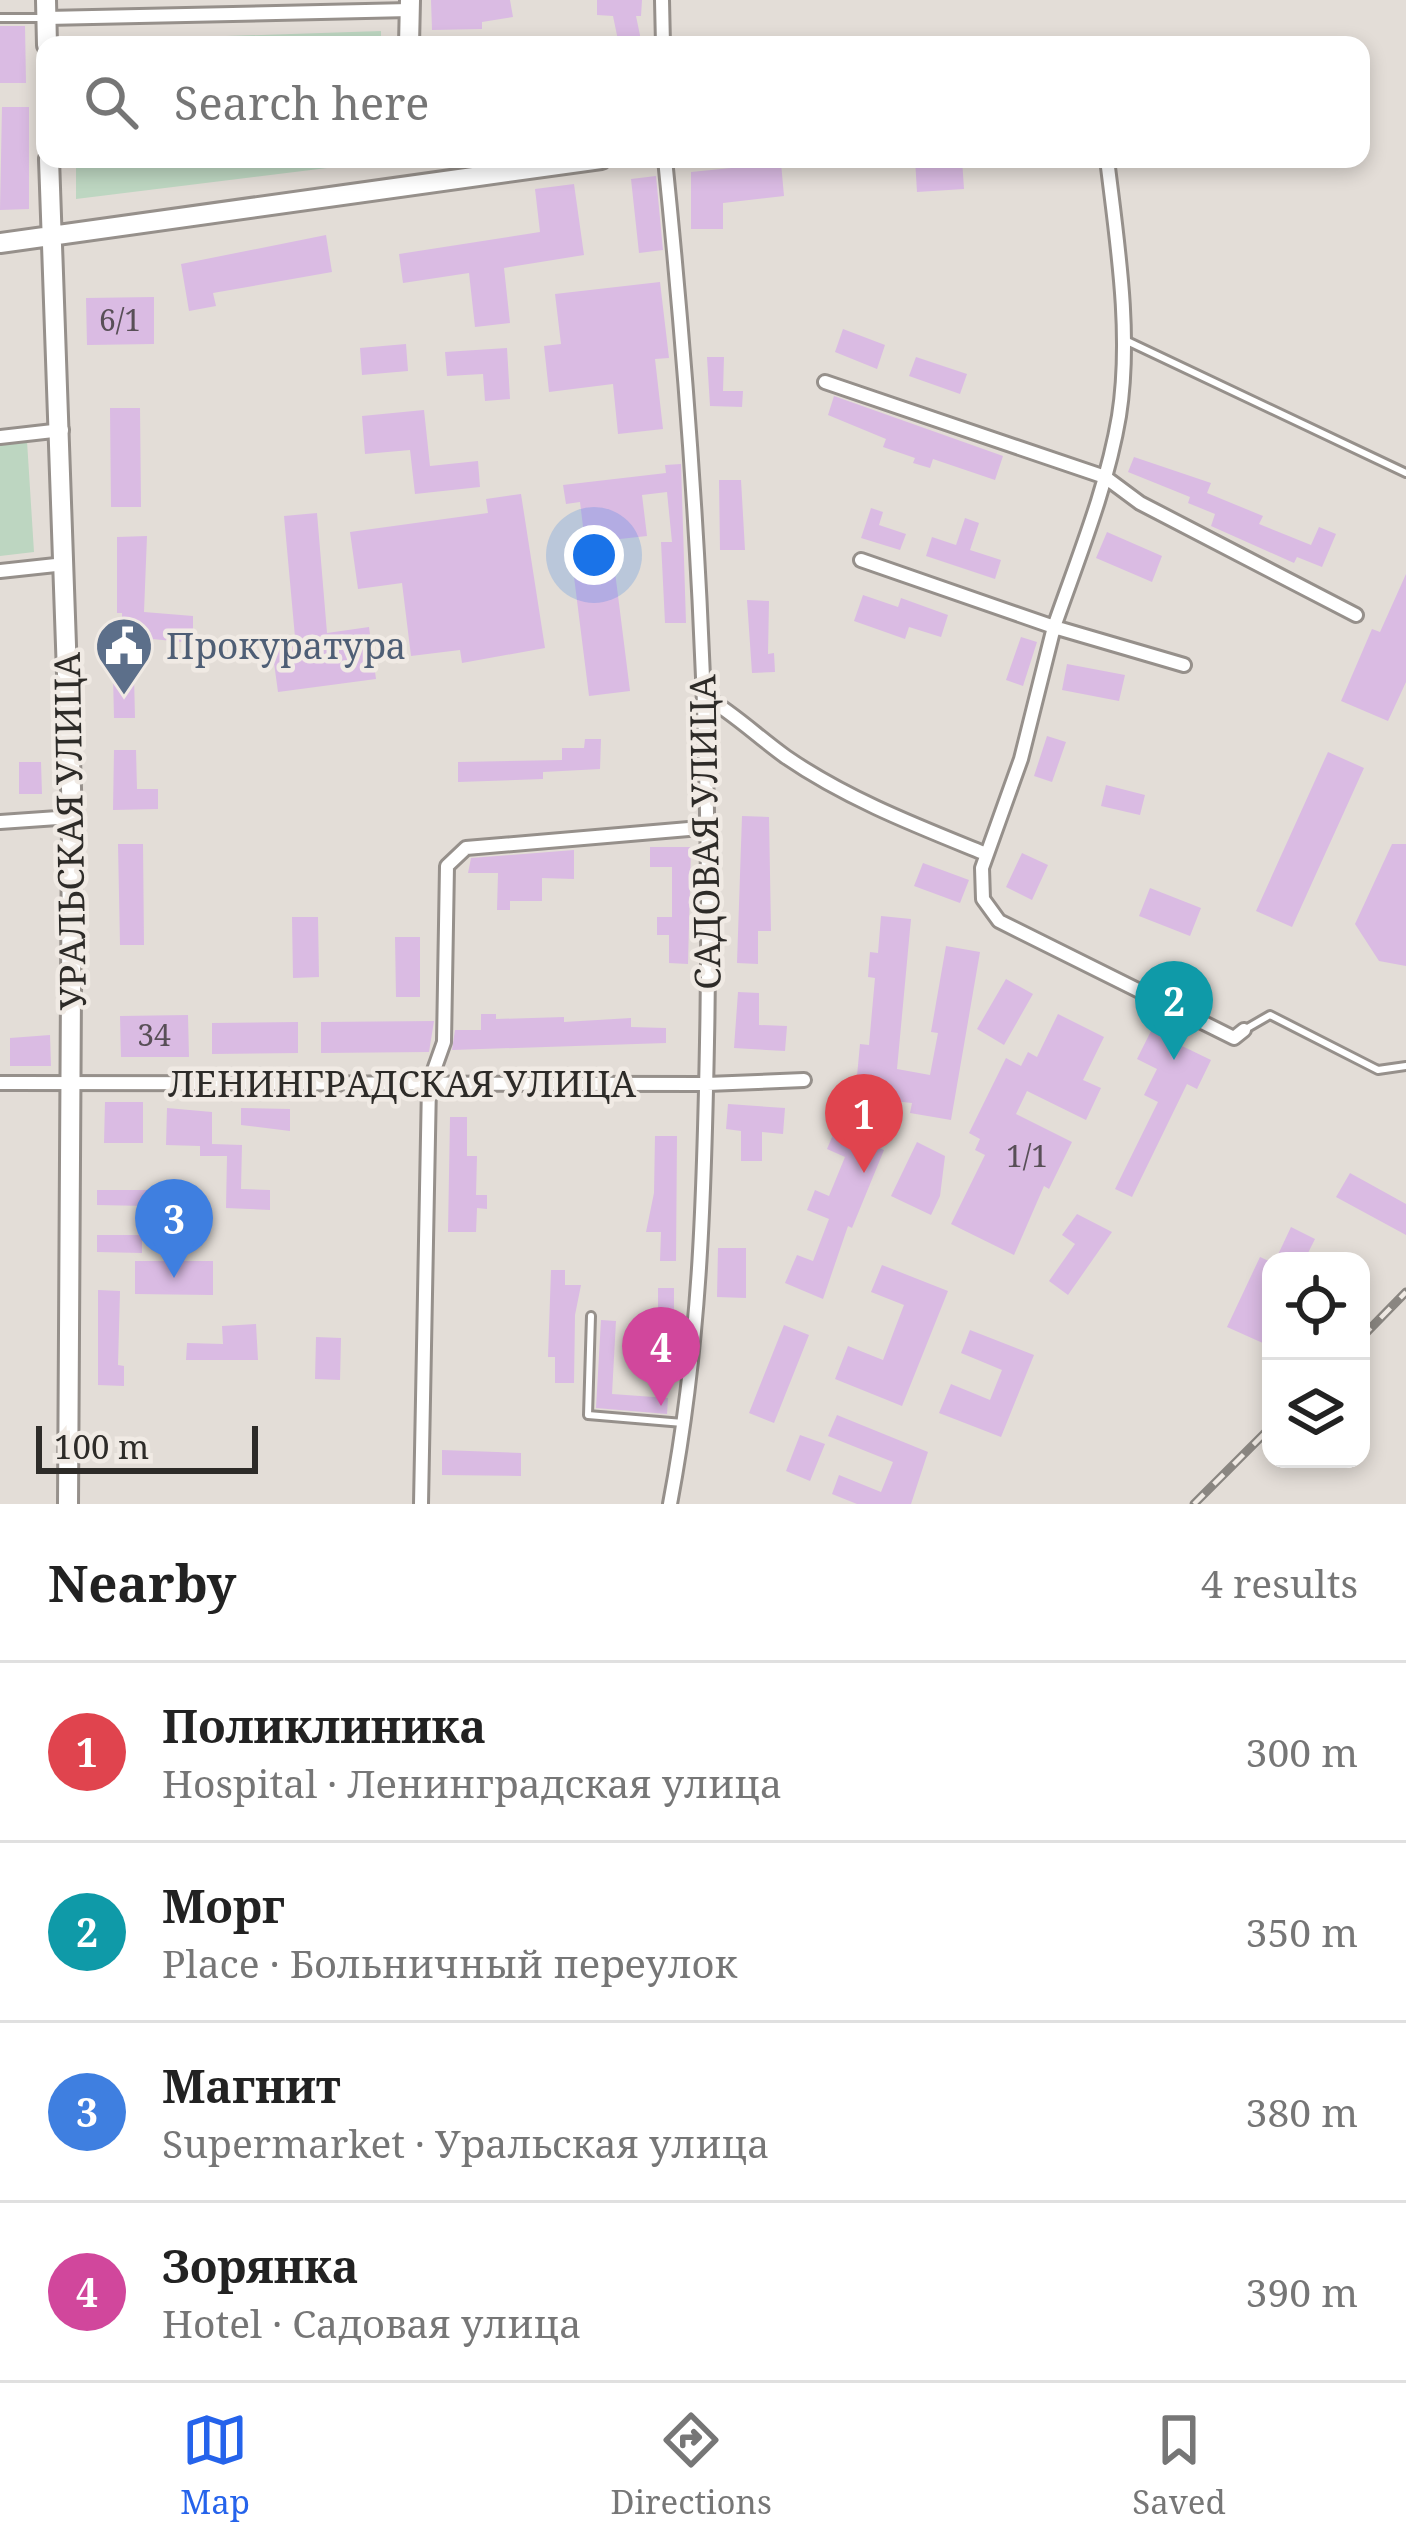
<!DOCTYPE html>
<meta charset="utf-8">
<style>
body{margin:0;font-family:"Noto Serif",serif;background:#f6f6f6;color:#222}
.controls{position:absolute;right:36px;bottom:36px;display:grid;overflow:hidden;border-radius:24px;box-shadow:0 6px 18px #0003}
.controls button{width:108px;height:108px;display:grid;place-items:center;padding:0;border:0;border-bottom:3px solid #e0e0e0;background:#fff;color:#222;font:60px sans-serif}
.scale{position:absolute;left:36px;bottom:30px;width:222px;box-sizing:border-box;padding-left:12px;border:6px solid #2d2b28;border-top:0;font-size:33px;line-height:42px;white-space:nowrap;color:#2d2b28;-webkit-text-stroke:9px #f0eae4;paint-order:stroke}
.you{position:absolute;left:594px;top:555px;width:42px;height:42px;margin:-30px;border:9px solid #fff;border-radius:50%;background:#1a73e8;box-shadow:0 0 0 18px #1a73e833}
.badge{display:grid;place-items:center;width:78px;height:78px;border-radius:50%;background:#2563eb;color:#fff;font-size:39px;font-weight:700}
.pin{position:absolute;translate:-50% -99px;filter:drop-shadow(0 3px 6px #0008)}
.pin::after{content:'';position:absolute;top:63px;width:42px;height:36px;background:inherit;clip-path:polygon(0 0,100% 0,50% 100%)}
.list{margin:0;padding:0;list-style:none}
h2{display:flex;justify-content:space-between;align-items:center;height:156px;margin:0;padding:0 48px;font-size:51px}
h2 small{font-size:39px;font-weight:400;color:#767676}
.list li{display:grid;grid-template-columns:78px 1fr auto;gap:36px;align-items:center;box-sizing:border-box;height:180px;padding:0 48px;border-top:3px solid #e0e0e0}
.list b{display:block;font-size:45px;white-space:nowrap}
.list p{margin:0;font-size:39px;white-space:nowrap;color:#767676}
.list em{font-size:39px;font-style:normal;color:#767676}
.icon{flex:none;width:66px;height:66px;fill:none;stroke:currentColor;stroke-width:2;stroke-linecap:round;stroke-linejoin:round}
.map{position:relative;flex:none;width:1406px;height:1504px;overflow:hidden}
.search{position:absolute;background:#fff;box-shadow:0 6px 18px #0003;left:36px;right:36px;top:36px;height:132px;display:flex;align-items:center;gap:30px;box-sizing:border-box;padding:0 42px;border-radius:24px;color:#767676;font-size:45px}
.sheet{height:876px;background:#fff}
nav{display:flex;justify-content:space-around;align-items:center;box-sizing:border-box;height:168px;border-top:3px solid #e0e0e0;background:#fff;font-size:33px;color:#767676}
nav a{display:grid;justify-items:center;gap:6px}
nav .on{color:#2563eb}
.map>svg:first-child{display:block}
.green{fill:#bdd6c1}
.building{fill:#dabbe3}
.lines{fill:none;stroke-linecap:round;stroke-linejoin:round}
.lane-casing{stroke:#96908b;stroke-width:12}
.street-casing{stroke:#96908b;stroke-width:18}
.secondary-casing{stroke:#96908b;stroke-width:24}
.lane{stroke:#fff;stroke-width:6}
.street{stroke:#fff;stroke-width:12}
.secondary{stroke:#fff;stroke-width:18}
.rail-casing{stroke:#8a8681;stroke-width:9}
.rail{stroke:#f0eae4;stroke-width:4.5;stroke-dasharray:14;stroke-linecap:butt}
.labels{text-anchor:middle;stroke-width:9;stroke-linejoin:round;paint-order:stroke}
.number-label{font-size:30px;fill:#584f57}
.service-label{font-size:36px;fill:#4e5e75;stroke:#f0eae4;text-anchor:start}
.street-label{font-size:36px;fill:#2d2b28;stroke:#f0eae4}
</style>
<div class="map">
<svg width="1406" height="1504" viewBox="0 0 1406 1504">
<rect width="100%" height="100%" fill="#e3ddd7"/>
<!-- green -->
<path class="green" d="M381,31V45H75V41Z
M76,159H384V161L76,199Z
M27,441L34,552L0,556V445Z"/>
<!-- building -->
<path class="building" d="M431,0H510L513,17L482,22V29L432,30Z
M597,0H642L641,16H636L642,45H619L613,16L597,15Z
M0,26H25L26,83H0Z
M2,107H29V209L0,210Z
M915,159H962L964,189L917,192Z
M781,163L784,196L723,203V229H691V172Z
M656,176L663,250L639,253L631,179Z
M574,184L584,255L504,268L510,323L475,327L469,273L403,283L399,254L540,232L535,189Z
M326,235L332,272L213,293L216,306L189,311L181,264Z
M660,282L669,358L655,359L663,429L618,434L613,384L549,392L544,346L561,344L555,294Z
M154,297V344L87,345L86,298Z
M843,329L885,345L877,369L835,352Z
M406,344L408,371L362,375L360,348Z
M507,348L510,399L485,401L483,374L447,376L445,352Z
M707,357H724L723,391H743L742,407L710,406Z
M916,357L967,374L960,394L909,376Z
M834,396L1003,456L995,480L933,459L930,468L913,463L915,458L883,447L886,439L828,415Z
M110,408H140L141,507H111Z
M424,410L430,466L478,461L480,487L415,494L410,450L365,454L362,416Z
M1134,457L1211,483L1207,493L1263,516L1259,524L1311,545L1319,527L1336,534L1322,567L1297,557L1294,563L1211,526L1215,514L1188,503L1190,497L1128,472Z
M681,464L686,623H665L661,542H672L667,492L642,495L647,536L611,540L630,691L589,696L572,561L587,559L580,502L566,504L563,485L666,473L665,465Z
M719,480H741L745,550H720Z
M521,494L545,648L462,663L460,650L411,656L402,583L358,589L350,532L488,513L486,499Z
M871,508L883,512L879,525L906,534L900,550L861,538Z
M317,513L327,633L369,627L376,679L278,692L271,641L295,637L284,516Z
M965,518L979,523L970,550L1001,560L995,579L926,556L932,537L956,545Z
M1107,532L1162,556L1152,582L1096,558Z
M147,536L144,612L193,616V643L122,636V613H117V537Z
M1406,574V682L1388,721L1341,701L1372,629L1380,632Z
M863,595L898,607L901,598L948,615L941,637L909,627L905,639L854,621Z
M747,600L769,601L768,654L774,653L775,672L752,673Z
M1021,637L1037,642L1023,686L1006,680Z
M1067,664L1125,675L1119,701L1062,690Z
M113,676H134L135,718H114Z
M1047,736L1066,742L1052,782L1034,776Z
M585,739H601L600,769L543,772V779L458,782V762L562,760V748H584Z
M114,750H136L137,789H158V809L113,810Z
M1328,752L1364,768L1292,927L1256,911Z
M19,762H41L42,794H19Z
M1106,785L1145,795L1140,815L1101,806Z
M742,816L769,817L771,931H758V964L737,963Z
M118,844H143L144,945H120Z
M1392,844H1406V966L1379,961L1355,924Z
M650,847H691L688,964L669,963V935H657V917H672V867H650Z
M574,850V879L542,878V901H510V910H497L498,873H468L471,858Z
M1022,853L1048,865L1032,900L1006,887Z
M923,863L969,880L960,903L914,886Z
M1150,888L1201,908L1190,936L1139,916Z
M881,916L911,919L897,1069L930,1075L938,1033L931,1032L946,946L980,952L951,1120L910,1113L912,1103L855,1097L860,1044L869,1045L875,978L868,977L870,952L878,953Z
M292,917H318L319,977L293,978Z
M395,937H420V997H396Z
M1006,979L1033,994L1004,1045L977,1029Z
M738,992L759,993V1025L787,1026L785,1051L734,1048Z
M481,1014H496V1019L564,1017V1022L631,1018V1027L666,1028V1043L452,1050L455,1030H481Z
M1058,1014L1104,1037L1083,1080L1101,1088L1086,1120L1027,1091L1016,1114L1072,1142L1049,1189L1044,1186L1014,1255L951,1224L985,1155L975,1150L980,1139L969,1133L1006,1058L1021,1066L1028,1052L1037,1057Z
M188,1015L189,1057H121L120,1016Z
M434,1021L429,1052L321,1053V1022Z
M298,1022V1053L212,1054V1023Z
M1151,1031L1211,1060L1197,1089L1187,1084L1132,1197L1115,1189L1158,1102L1144,1095L1157,1069L1137,1059Z
M50,1035L51,1066H10V1038Z
M105,1102H143V1143H104Z
M728,1104L785,1108L783,1134L762,1132V1161H741V1131L726,1129Z
M167,1108L212,1112V1144L242,1145L241,1189L270,1190V1210L226,1208L227,1156H200V1146L166,1145Z
M241,1108L290,1109V1131L241,1125Z
M450,1117H467V1156H477L476,1195H487V1209L477,1208L476,1232H448Z
M835,1130L884,1150L852,1228L848,1226L823,1299L785,1283L797,1255L813,1261L829,1219L807,1210L815,1190L829,1196L845,1157L827,1149Z
M655,1136H677L676,1261H660L661,1232H646L654,1193Z
M917,1142L945,1156L940,1196L931,1215L891,1196Z
M1350,1173L1406,1204V1235L1336,1197Z
M97,1190H149L148,1206L97,1205Z
M1077,1214L1112,1232L1068,1295L1049,1281L1075,1244L1062,1235Z
M1291,1227L1315,1239L1304,1261H1275Z
M97,1235H142V1253L97,1252Z
M718,1248H746V1298L717,1297Z
M1260,1257L1271,1262V1331L1265,1344L1227,1327Z
M135,1261H213V1295L135,1294Z
M882,1265L948,1291L902,1406L835,1379L848,1346L883,1360L904,1305L871,1292Z
M551,1270H565V1285H581L575,1315L574,1383H555V1357H548Z
M658,1288H674V1329L649,1328V1316H658Z
M98,1290L120,1291L118,1365L124,1366V1386L98,1385Z
M601,1320L616,1321L612,1394L668,1398L667,1414L596,1408Z
M256,1324L258,1360H186L187,1343L223,1344L222,1326Z
M784,1325L809,1335L774,1423L749,1413Z
M970,1330L1034,1355L1001,1437L939,1413L951,1384L990,1400L1002,1370L961,1353Z
M316,1337L341,1338L340,1380L315,1379Z
M837,1415L928,1452L911,1504H857L832,1494L839,1475L881,1492L893,1462L828,1436Z
M800,1435L825,1444L810,1481L786,1471Z
M442,1450L521,1453V1476L442,1475Z"/>
<g class="lines">
<!-- lane casing -->
<g class="lane-casing">
<path id="lane" d="M0,18H44
M1125,340L1406,473
M1244,1030L1270,1015L1378,1070L1406,1066
M591,1316L588,1415L683,1423"/>
</g>
<!-- street casing -->
<g class="street-casing">
<path id="street" d="M662,0L663,45
M46,18L410,10
M665,159C695,453 713,746 707,1042C704,1203 700,1345 670,1504
M1107,159C1117,242 1132,333 1119,416C1107,488 1078,558 1054,627L1184,665
M825,382L1105,477L1140,503L1356,615
M0,437L62,430
M861,560L1054,627L1021,759L982,868L983,899L999,921L1234,1038L1244,1030
M0,571L65,564
M704,696C735,714 758,737 786,757C847,799 917,826 986,854
M0,822L72,817
M0,1083L707,1084L804,1080
M421,1504L429,1084L444,1042L447,866L466,848L712,827"/>
</g>
<!-- secondary casing -->
<g class="secondary-casing">
<path id="secondary" d="M46,0L47,45
M409,45L410,0
M49,159L72,817L68,1504
M0,243L601,159"/>
</g>
<!-- lane -->
<use href="#lane" class="lane"/>
<!-- street -->
<use href="#street" class="street"/>
<!-- secondary -->
<use href="#secondary" class="secondary"/>
<!-- rail casing -->
<g class="rail-casing">
<path id="rail" d="M1361,1338L1406,1292
M1194,1504L1271,1427"/>
</g>
<!-- rail -->
<use href="#rail" class="rail"/>
</g>
<!-- icons -->
<defs>
<g id="civic-pin" transform="scale(3)"><path d="M0 17L-7.5 6A9.5 9.5 0 1 1 7.5 6Z" fill="#5c6f8a" stroke="#f0eae4"/><path d="M-.6-6.5H3V-4.5H.6V-3L4-1V1h2V6H-6V1h2V-1L-.6-3ZM-1.2 2.5V6h2.4V2.5Z" fill="#fff"/></g>
</defs>
<g fill-rule="evenodd">
<use href="#civic-pin" x="124" y="646"/>
</g>
<g class="labels">
<!-- number labels -->
<g class="number-label">
<text x="120" y="331">6/1</text>
<text x="154" y="1046">34</text>
<text x="1027" y="1167">1/1</text>
</g>
<!-- service labels -->
<g class="service-label">
<text x="166" y="659">Прокуратура</text>
</g>
<!-- street labels -->
<g class="street-label">
<text transform="translate(70 831) rotate(-91)" y="13">УРАЛЬСКАЯ УЛИЦА</text>
<text transform="translate(705 832) rotate(-91)" y="13">САДОВАЯ УЛИЦА</text>
<text x="402" y="1097">ЛЕНИНГРАДСКАЯ УЛИЦА</text>
</g>
</g>
</svg>
<div class="controls">
<button><svg class="icon" aria-label="locate" viewBox="0 0 24 24"><circle cx="12" cy="12" r="6"/><path d="M12 2v4M12 18v4M2 12h4M18 12h4"/></svg></button>
<button><svg class="icon" aria-label="layers" viewBox="0 0 24 24"><path d="M12 4l9 5-9 5-9-5zM3 14l9 5 9-5"/></svg></button>
</div>
<div class="scale">100 m</div>
<div class="you"></div>
<div class="pin badge" style="left:864px;top:1173px;background:#e0444e">1</div>
<div class="pin badge" style="left:1174px;top:1060px;background:#0f9aa8">2</div>
<div class="pin badge" style="left:174px;top:1278px;background:#3f7fe0">3</div>
<div class="pin badge" style="left:661px;top:1406px;background:#d1479c">4</div>
<div class="search"><svg class="icon" aria-label="search" viewBox="0 0 24 24"><circle cx="10" cy="10" r="6"/><path d="M15 15l6 6"/></svg>Search here</div>
</div>
<section class="sheet">
<h2>Nearby<small>4 results</small></h2>
<ul class="list">
<li><span class="badge" style="background:#e0444e">1</span><div><b>Поликлиника</b><p>Hospital · Ленинградская улица</p></div><em>300 m</em></li>
<li><span class="badge" style="background:#0f9aa8">2</span><div><b>Морг</b><p>Place · Больничный переулок</p></div><em>350 m</em></li>
<li><span class="badge" style="background:#3f7fe0">3</span><div><b>Магнит</b><p>Supermarket · Уральская улица</p></div><em>380 m</em></li>
<li><span class="badge" style="background:#d1479c">4</span><div><b>Зорянка</b><p>Hotel · Садовая улица</p></div><em>390 m</em></li>
</ul>
</section>
<nav>
<a class="on"><svg class="icon" aria-label="map" viewBox="0 0 24 24"><path d="M3 6l6-2 6 2 6-2v14l-6 2-6-2-6 2zM9 4v14M15 6v14"/></svg>Map</a>
<a><svg class="icon" aria-label="directions" viewBox="0 0 24 24"><path d="M12 3l9 9-9 9-9-9zM9 14v-3h6M13 9l2 2-2 2"/></svg>Directions</a>
<a><svg class="icon" aria-label="saved" viewBox="0 0 24 24"><path d="M7 4h10v16l-5-4-5 4z"/></svg>Saved</a>
</nav>
